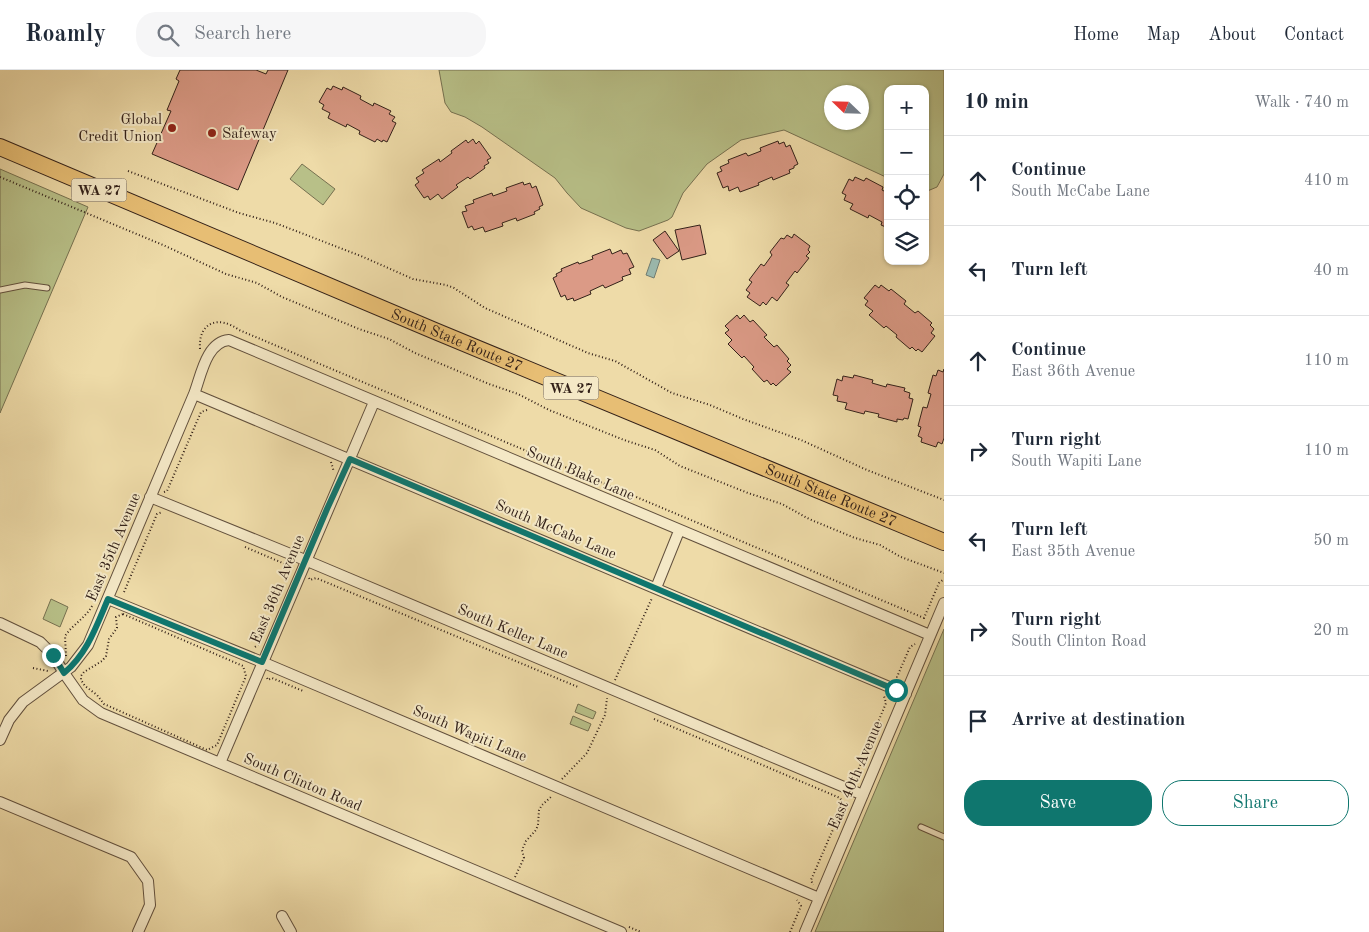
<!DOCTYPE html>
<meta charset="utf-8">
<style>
body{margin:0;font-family:"Old Standard TT",serif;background:#f6f6f7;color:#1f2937}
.controls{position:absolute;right:15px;top:15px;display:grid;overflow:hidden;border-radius:10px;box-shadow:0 1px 4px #0004}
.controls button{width:45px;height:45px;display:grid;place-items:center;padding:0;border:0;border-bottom:1px solid #e0e1e3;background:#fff;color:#1f2937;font:25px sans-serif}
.compass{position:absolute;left:824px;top:15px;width:45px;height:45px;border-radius:50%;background:#fff;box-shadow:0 1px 4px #0004;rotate:293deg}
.stop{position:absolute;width:15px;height:15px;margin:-11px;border:4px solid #0f766e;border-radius:50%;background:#fff}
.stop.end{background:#0f766e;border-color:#fff;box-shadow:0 1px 5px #0008}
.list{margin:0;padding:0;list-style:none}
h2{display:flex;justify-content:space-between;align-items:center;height:65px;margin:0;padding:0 20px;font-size:21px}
h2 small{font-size:16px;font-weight:400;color:#747a83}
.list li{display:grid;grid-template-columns:32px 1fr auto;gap:15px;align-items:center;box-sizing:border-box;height:90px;padding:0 20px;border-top:1px solid #e0e1e3}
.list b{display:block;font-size:19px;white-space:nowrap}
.list p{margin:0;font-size:16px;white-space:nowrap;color:#747a83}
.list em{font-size:16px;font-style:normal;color:#747a83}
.actions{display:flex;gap:10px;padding:15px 20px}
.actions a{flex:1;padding:11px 0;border:1px solid #0f766e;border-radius:20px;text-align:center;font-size:18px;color:#0f766e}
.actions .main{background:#0f766e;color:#fff}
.icon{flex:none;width:28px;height:28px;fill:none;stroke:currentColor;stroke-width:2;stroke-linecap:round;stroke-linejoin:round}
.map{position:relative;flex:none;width:944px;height:862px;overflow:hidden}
header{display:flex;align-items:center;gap:30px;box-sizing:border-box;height:70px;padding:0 25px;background:#fff;border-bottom:1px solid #e0e1e3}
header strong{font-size:24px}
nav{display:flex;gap:28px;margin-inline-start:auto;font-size:18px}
.search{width:350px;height:45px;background:#f6f6f7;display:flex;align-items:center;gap:12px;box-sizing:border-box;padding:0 18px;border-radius:20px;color:#747a83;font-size:19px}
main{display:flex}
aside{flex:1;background:#fff}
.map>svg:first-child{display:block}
.green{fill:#b8c088;stroke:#767050;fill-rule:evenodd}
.water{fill:#9bbaaf;stroke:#717d73}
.building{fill:#db9a86;stroke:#332119}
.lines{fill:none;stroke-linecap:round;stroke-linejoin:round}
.service-casing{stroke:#62503d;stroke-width:7}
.minor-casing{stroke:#62503d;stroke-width:12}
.primary-casing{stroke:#332119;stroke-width:18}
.path{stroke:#332119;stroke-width:2;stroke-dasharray:1 2.5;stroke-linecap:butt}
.service{stroke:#f4e8c6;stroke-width:5}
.minor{stroke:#f4e8c6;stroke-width:10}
.primary{stroke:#e7be74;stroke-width:16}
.route{stroke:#0f766e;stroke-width:6}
.poi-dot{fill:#8f2418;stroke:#f4e8c6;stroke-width:2}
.labels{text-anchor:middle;stroke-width:4;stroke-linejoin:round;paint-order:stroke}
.shield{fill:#f4e8c6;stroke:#6d5d4d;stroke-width:1}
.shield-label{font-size:14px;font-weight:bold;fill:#332119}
.poi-label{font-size:15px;fill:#332119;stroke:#f4e8c6;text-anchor:end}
.street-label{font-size:15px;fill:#332119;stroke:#f4e8c6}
</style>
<header>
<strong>Roamly</strong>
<div class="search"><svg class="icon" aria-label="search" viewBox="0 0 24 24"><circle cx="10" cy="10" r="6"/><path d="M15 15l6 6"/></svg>Search here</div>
<nav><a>Home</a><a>Map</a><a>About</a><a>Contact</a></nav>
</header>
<main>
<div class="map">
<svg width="944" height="862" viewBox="0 0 944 862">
<rect width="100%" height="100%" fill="#eedba8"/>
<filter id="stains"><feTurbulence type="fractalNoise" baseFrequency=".004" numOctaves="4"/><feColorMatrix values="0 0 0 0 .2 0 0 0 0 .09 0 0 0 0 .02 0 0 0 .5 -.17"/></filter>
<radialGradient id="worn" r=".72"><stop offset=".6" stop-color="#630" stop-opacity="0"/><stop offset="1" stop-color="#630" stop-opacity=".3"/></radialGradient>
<!-- green -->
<path class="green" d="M439,0H944V104L937,117L925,122V19H888V108L784,60L741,70L707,94L683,123L672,147L668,150L639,161L626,158L581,138L567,123L555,108L482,57L465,47L451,42L445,33ZM862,22V52H832V22Z
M302,94L335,119L323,135L290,109Z
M0,99L88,137L0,343Z
M51,529L68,537L60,557L43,549Z
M944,559V862H815Z
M578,634L596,642L593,649L575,642Z
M573,646L591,654L588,661L570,654Z"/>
<!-- water -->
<path class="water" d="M652,188L660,190L654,208L646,205Z"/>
<!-- building -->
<path class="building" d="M180,0H256L266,4L268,0H288L238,120L152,84L171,41L167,40L179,11L176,9Z
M333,16L342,20L343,17L361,26L360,29L373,36L374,33L391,41L389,44L395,47L392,51L396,53L387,72L383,70L382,72L377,69L375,72L359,64L360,61L347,54L346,57L328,48L330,43L322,39L324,35L319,32L327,18L331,20Z
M473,69L476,74L479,71L491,88L487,90L489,93L484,96L485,98L470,109L468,107L456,115L458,117L442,129L438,124L430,130L428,126L424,128L415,115L419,112L416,108L424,103L422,100L439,89L440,92L452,83L451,81L466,70L468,73Z
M778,71L779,74L784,72L786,77L790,75L798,94L794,96V98L789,100L790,103L773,110L772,107L758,113L759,115L740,122L738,117L729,121L728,116L723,118L717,103L722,101L720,97L729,93L728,90L746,83L748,86L761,81L760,78Z
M855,107L864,111L866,108L883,117L882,120L888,123V158L881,155L882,152L869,145L868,148L850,139L853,134L844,130L846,125L842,123L849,109L853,111Z
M523,112L524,115L530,113L532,118L536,116L543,135L539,137L540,139L534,142L535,144L517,151L516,148L502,153L503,156L485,162L483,157L474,160L472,156L468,158L462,142L467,141L465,136L474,133L473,130L492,123L493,126L507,121L506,118Z
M700,155L706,184L682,190L675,160Z
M665,161L679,181L667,189L653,170Z
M794,164L810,176L808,180L810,182L806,186L809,188L797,203L795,201L786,213L789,215L777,231L772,227L766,235L763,232L760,236L747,227L750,223L746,220L752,212L749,210L761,194L764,196L772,185L770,182L781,168L784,169L787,165L792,168Z
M610,179L612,184L621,180L623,184L627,183L634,197L629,199L631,204L622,207L623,210L605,218L603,215L590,221L591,224L574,231L573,228L567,230L565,225L561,227L553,208L557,206L556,204L562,201L561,199L578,192L579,194L593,189L592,186Z
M875,215L879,218L881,215L889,221L891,219L906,231L904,234L915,243L918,241L932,253L930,255L934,259L931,263L935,266L922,282L918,279L916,281L912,277L910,279L896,267L897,265L886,256L884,258L869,245L873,241L865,235L868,231L864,228Z
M737,245L740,249L744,245L750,252L753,250L767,265L764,267L774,277L777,275L789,289L787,291L791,295L787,299L791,302L776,316L773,313L771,315L767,310L764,312L752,299L754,297L744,286L742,288L728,274L732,270L725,263L729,260L725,256Z
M944,299V368L942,374L938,372L936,377L921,372L922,368L918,366L921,357L918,356L923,337L927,338L931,324L928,323L933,305L936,306L938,300L943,302Z
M854,305L873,310L872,313L886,317L887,314L905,318L904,321L910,323L909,328L913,329L908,349L904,348L903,350L897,349V352L878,347L879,344L865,341L864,344L845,339L847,333L837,331L838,326L833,325L837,309L842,311L843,306L853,308Z"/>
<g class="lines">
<!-- service casing -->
<g class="service-casing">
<path id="service" d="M0,220L25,215L47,218
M921,757L944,767"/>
</g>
<!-- minor casing -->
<g class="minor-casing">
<path id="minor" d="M194,324L906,624
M150,427L305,490L863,725
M656,518L679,461
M108,529L262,592L819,828
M0,553L40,572L53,585L64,603L83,630L101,643L621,862
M0,670L9,650L23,632L71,597L88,575L194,324C201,306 206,272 229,270L930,565
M220,693L374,332
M0,732L131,787L148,811L150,835L138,862
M282,846L291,862
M805,862L944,533"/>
</g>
<!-- primary casing -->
<g class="primary-casing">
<g id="primary">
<path id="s1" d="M0,77L435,261L944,472"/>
</g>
</g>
<!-- path -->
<path class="path" d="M128,101L239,143L275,153L361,186L413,209L446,215L454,218L485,238L588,283L615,291L672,323L710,335L743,349L801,370L867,400L944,430
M0,107L163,175L226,204L257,213L282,227L359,259L389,269L415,283L489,314L518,324L549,340L624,370L655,380L680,396L748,423L782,434L809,449L855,468L880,475L901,487L944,503
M200,279C198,252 219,245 239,260L924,548L939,513L944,509
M331,392L334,402
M164,422L167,421L201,342L207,340
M245,477L285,494L289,506
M309,508L310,510L316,508L578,617
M124,522L157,444L162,442
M123,544L243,596L246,606L217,675L207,680L104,634L97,625L85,616L81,610V606L84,602L102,591L106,586L109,569L117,558L116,547Z
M255,577L259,574
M66,586L65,566C73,554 87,547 93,534
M33,598L48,601
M267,608L268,610L272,608L303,621
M615,610L652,528
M898,611L897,607L910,577L915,574
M654,649L840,728L844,734L811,810L813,815
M562,709L587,683L605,645L607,628
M854,712V710L886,633L884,626
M515,807L524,788L522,780L526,771L536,760L538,755L539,740L542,735L552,726
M629,857L641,862
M790,862L801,836L797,830"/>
<!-- service -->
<use href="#service" class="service"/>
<!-- minor -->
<use href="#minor" class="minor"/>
<!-- primary -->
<use href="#primary" class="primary"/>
</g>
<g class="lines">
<!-- route -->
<path class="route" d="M53,585L64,603C87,584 96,557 108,529L262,592L327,439L350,389L896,620"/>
</g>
<!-- markers -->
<g class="poi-dot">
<circle cx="172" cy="58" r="5"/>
<circle cx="212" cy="63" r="5"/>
</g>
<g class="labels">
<!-- shield labels -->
<g class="shield">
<rect x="71.5" y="108.5" width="55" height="23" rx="4"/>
<rect x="543.5" y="306.5" width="55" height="23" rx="4"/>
</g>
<g class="shield-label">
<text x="99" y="125">WA 27</text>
<text x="571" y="323">WA 27</text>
</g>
<!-- poi labels -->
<g class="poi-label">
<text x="162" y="54">Global<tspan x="162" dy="17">Credit Union</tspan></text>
<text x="222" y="68" text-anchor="start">Safeway</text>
</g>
<!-- street labels -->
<g class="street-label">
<text dy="5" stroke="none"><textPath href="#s1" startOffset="496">South State Route 27</textPath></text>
<text transform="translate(581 403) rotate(23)" y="5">South Blake Lane</text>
<text dy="5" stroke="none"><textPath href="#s1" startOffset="901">South State Route 27</textPath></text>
<text transform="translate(556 459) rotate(23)" y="5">South McCabe Lane</text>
<text transform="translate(113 477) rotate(-67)" y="5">East 35th Avenue</text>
<text transform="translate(277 519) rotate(-67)" y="5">East 36th Avenue</text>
<text transform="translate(513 561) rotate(23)" y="5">South Keller Lane</text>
<text transform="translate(470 663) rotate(23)" y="5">South Wapiti Lane</text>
<text transform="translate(855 705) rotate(-67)" y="5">East 40th Avenue</text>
<text transform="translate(303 712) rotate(23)" y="5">South Clinton Road</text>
</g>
</g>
<rect width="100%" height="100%" filter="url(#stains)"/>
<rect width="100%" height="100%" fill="url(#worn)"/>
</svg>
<div class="controls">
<button>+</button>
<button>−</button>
<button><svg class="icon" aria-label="locate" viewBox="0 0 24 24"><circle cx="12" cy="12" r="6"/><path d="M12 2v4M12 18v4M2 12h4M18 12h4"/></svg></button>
<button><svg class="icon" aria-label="layers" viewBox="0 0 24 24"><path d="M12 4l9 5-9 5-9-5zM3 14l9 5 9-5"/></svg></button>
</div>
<svg class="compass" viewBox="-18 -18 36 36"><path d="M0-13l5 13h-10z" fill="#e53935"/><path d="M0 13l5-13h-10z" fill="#747a83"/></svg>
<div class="stop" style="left:896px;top:620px"></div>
<div class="stop end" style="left:53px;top:585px"></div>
</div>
<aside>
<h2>10 min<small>Walk · 740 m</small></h2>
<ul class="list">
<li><svg class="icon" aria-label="ahead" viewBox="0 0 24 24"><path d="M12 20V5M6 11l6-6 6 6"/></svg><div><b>Continue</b><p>South McCabe Lane</p></div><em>410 m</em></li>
<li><svg class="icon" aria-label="left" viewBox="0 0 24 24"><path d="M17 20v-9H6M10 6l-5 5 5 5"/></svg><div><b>Turn left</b></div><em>40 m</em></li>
<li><svg class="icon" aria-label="ahead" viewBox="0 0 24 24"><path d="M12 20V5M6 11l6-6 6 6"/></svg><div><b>Continue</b><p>East 36th Avenue</p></div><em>110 m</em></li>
<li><svg class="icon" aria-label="right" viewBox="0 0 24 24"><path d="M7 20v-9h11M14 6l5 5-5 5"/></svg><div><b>Turn right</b><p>South Wapiti Lane</p></div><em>110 m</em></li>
<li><svg class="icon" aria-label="left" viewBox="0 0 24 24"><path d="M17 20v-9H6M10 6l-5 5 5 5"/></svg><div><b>Turn left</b><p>East 35th Avenue</p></div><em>50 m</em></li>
<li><svg class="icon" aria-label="right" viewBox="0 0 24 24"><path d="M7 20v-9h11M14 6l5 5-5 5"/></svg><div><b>Turn right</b><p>South Clinton Road</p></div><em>20 m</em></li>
<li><svg class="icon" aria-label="arrive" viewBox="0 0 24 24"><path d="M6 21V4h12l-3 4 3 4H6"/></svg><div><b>Arrive at destination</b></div></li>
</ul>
<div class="actions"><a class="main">Save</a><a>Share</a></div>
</aside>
</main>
